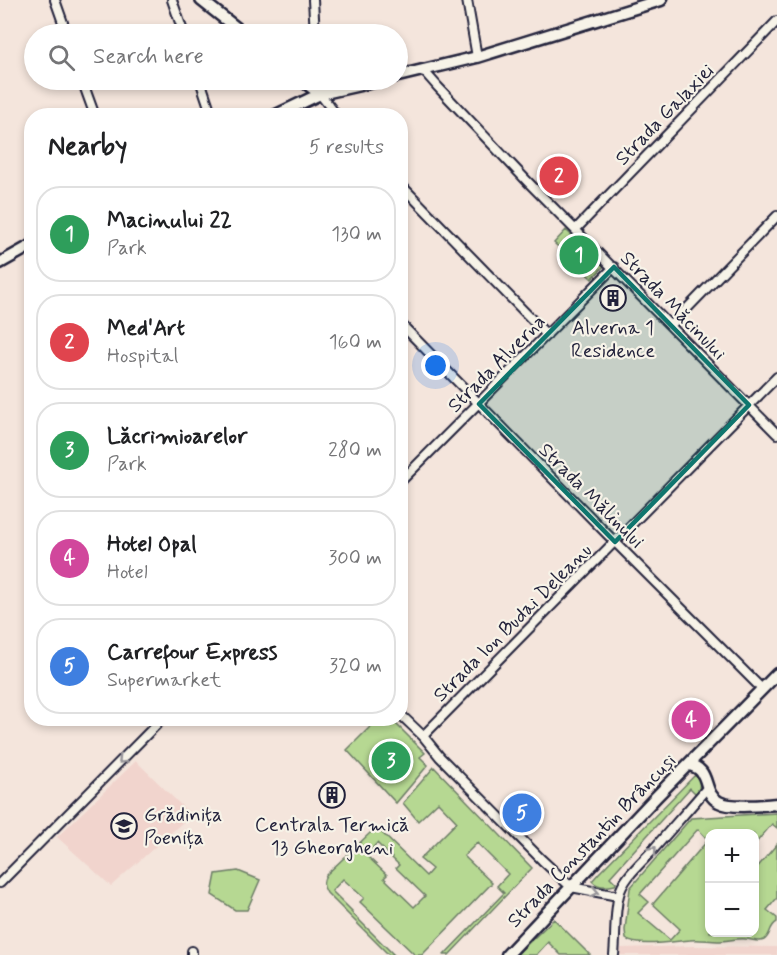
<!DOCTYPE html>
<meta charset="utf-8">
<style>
body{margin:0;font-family:Mynerve,sans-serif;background:#f6f6f6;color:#202124}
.controls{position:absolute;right:18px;bottom:18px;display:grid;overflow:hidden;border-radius:12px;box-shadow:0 3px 9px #0003}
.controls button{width:54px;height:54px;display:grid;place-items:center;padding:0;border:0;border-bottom:2px solid #e0e0e0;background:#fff;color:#202124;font:30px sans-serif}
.you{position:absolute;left:436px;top:366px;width:21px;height:21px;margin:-15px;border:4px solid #fff;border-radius:50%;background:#1a73e8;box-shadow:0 0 0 9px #1a73e833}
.badge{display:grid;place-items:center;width:39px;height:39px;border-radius:50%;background:#0f766e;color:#fff;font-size:20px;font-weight:700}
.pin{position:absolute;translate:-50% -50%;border:3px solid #fff;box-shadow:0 2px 6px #0006}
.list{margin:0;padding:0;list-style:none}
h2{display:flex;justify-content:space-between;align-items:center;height:78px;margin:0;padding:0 24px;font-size:26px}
h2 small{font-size:20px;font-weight:400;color:#757577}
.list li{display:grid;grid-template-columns:39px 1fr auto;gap:18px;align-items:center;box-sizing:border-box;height:96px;margin:0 12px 12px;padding:0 12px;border:2px solid #e0e0e0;border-radius:24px}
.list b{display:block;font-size:22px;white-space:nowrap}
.list p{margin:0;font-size:20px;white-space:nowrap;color:#757577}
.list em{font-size:20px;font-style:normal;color:#757577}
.icon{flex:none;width:33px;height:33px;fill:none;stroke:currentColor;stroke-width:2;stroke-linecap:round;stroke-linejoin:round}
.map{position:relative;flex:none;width:777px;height:955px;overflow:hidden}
.search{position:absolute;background:#fff;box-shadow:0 3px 9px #0003;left:24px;top:24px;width:384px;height:66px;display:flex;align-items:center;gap:15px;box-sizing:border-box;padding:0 21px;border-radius:33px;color:#757577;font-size:22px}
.panel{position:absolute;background:#fff;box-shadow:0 3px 9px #0003;left:24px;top:108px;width:384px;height:618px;border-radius:24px}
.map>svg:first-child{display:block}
.built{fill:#f1d4cd}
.green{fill:#b6d892;stroke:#6c7d66;stroke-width:1.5;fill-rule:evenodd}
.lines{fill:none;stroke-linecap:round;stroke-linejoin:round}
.street-casing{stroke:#22223b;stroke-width:12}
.secondary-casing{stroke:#22223b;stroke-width:15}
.street{stroke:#f7f3e8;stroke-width:8}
.secondary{stroke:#f7f3e8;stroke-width:10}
.oneway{stroke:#97959a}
.marked{fill:#0f766e;fill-opacity:0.2;stroke:#0f766e;stroke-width:4.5;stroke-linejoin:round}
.labels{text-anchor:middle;stroke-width:4.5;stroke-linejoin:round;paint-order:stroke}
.street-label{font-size:20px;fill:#22223b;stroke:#f7f3e8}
.poi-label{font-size:20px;fill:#22223b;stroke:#f7f3e8}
</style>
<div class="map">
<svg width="777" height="955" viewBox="0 0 777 955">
<rect width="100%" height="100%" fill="#f4e5dc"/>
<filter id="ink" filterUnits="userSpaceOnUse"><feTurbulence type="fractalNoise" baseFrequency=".0167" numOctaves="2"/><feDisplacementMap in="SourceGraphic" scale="12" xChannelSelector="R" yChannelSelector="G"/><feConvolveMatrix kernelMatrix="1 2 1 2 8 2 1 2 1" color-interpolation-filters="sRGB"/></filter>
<g filter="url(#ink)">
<!-- built -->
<path class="built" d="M136,761L191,815L111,886L57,837Z
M694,946L777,947V955H620L621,948Z"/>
<!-- green -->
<path class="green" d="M566,230L604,266L592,279L554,243Z
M378,719H391L425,753L420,757L428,765L396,803L347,750Z
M434,767L532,868L449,955H444L504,893L497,886L508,874L477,843L464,856L492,883L422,955H415L360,902L364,898L343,879L332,891L352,911L351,912L394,955H389L327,893C323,887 322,882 326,875L370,833L378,829L426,876L432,869L420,859L457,822L438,802L418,821L403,803ZM377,843L399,865L396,868L425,896L414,907L384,878L387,875L366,855Z
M695,775L700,781L699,789L696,794L690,788L610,877L616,883L615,885C607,887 598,888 592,881L599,873Z
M777,813V828L772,824L755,844L754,834H710V932L744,933L748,935L751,933L754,932L755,929L758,925L755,922V870L777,844V898L767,910L777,918V922C769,926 771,936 764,940C758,943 751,939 746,939C737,938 727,941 718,941C709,941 699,939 690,940C675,941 637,948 626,939L625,930L630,888L691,818ZM698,829L708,840L653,904L680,929L670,940L638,913L649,902L640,894Z
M238,871L260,880L247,910H235L212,895L216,874Z
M554,919L590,955H561L548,942L537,954V955H516Z"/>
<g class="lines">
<!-- street casing -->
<g class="street-casing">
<path id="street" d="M55,0L67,34
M172,0L184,34
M313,0L315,34
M467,0L477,57
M423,70L438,87L527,181L777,434
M82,80L95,116
M200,80L212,116
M319,80L320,94L337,116
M400,184L547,335
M576,229L777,21
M400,323L607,534L762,689
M671,325L777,216
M400,482L614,267
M400,714L423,736L440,757L542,860L571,887L618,896
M423,736L777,377
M0,883L163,718
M192,955V951
M614,955C616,935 614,914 619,895C623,878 640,864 652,851C670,830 689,809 707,788"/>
</g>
<!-- secondary casing -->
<g class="secondary-casing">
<path id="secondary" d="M201,0L244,34
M398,76L477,57L661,0
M302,80L320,94
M274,116L320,94L382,80
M0,263L32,245
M688,765C712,768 701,793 719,802C732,809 762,805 777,804
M507,955L656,797L777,674"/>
</g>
<!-- street -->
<use href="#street" class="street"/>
<!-- secondary -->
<use href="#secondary" class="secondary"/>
</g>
<!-- one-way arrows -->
<defs><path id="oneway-chevron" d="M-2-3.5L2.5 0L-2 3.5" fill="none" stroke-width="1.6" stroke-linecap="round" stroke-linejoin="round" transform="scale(1.5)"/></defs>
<g class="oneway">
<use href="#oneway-chevron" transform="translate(122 760) rotate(135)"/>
<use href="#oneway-chevron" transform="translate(653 850) rotate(-48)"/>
<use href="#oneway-chevron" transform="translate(595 892) rotate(11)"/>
</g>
</g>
<!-- marked area -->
<path class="marked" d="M614,267L749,405L615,542L479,404Z"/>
<!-- icons -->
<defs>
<g id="building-ring" transform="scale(1.35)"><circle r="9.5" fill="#f7f3e8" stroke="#22223b" stroke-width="1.5"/><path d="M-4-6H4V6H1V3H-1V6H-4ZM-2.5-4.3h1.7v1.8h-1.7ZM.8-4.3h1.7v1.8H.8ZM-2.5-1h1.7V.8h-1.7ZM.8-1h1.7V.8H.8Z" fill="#22223b"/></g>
<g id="school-ring" transform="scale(1.35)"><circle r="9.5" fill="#f7f3e8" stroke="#22223b" stroke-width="1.5"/><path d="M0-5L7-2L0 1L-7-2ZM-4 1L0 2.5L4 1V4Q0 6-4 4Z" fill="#22223b"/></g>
</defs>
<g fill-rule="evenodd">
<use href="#building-ring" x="613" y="298"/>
<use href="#building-ring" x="332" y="795"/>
<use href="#school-ring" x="124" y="826"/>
</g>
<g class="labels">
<!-- street labels -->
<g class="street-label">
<text transform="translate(664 114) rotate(-46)" y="7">Strada Galaxiei</text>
<text transform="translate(674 305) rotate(46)" y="7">Strada Măcinului</text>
<text transform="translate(496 363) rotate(-45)" y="7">Strada Alverna</text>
<text transform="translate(592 495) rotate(45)" y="7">Strada Mălinului</text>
<text transform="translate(512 622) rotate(-45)" y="7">Strada Ion Budai Deleanu</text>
<text transform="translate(591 840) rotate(-46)" y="7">Strada Constantin Brâncuși</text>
</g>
<!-- poi labels -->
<g class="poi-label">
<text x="613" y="334">Alverna 1<tspan x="613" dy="23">Residence</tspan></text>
<text x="144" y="821" text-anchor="start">Grădinița<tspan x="144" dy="23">Poenița</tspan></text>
<text x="332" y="831">Centrala Termică<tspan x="332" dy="23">13 Gheorgheni</tspan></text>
</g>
</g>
</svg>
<div class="controls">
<button>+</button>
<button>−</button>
</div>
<div class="you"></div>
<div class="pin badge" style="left:579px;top:255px;background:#2e9e5b">1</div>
<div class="pin badge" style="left:559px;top:176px;background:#e0444e">2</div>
<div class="pin badge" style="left:391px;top:761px;background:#2e9e5b">3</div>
<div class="pin badge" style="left:691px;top:720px;background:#d1479c">4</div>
<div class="pin badge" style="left:522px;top:813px;background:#3f7fe0">5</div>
<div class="search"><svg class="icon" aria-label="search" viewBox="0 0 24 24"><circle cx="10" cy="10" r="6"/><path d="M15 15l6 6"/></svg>Search here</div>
<section class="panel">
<h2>Nearby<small>5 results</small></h2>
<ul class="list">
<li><span class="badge" style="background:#2e9e5b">1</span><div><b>Macinului 22</b><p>Park</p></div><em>130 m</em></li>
<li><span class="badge" style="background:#e0444e">2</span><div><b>Med'Art</b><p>Hospital</p></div><em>160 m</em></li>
<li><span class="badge" style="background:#2e9e5b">3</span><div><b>Lăcrimioarelor</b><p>Park</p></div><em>280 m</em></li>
<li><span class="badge" style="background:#d1479c">4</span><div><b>Hotel Opal</b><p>Hotel</p></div><em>300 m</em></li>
<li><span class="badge" style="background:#3f7fe0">5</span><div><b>Carrefour Express</b><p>Supermarket</p></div><em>320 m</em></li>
</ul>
</section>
</div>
